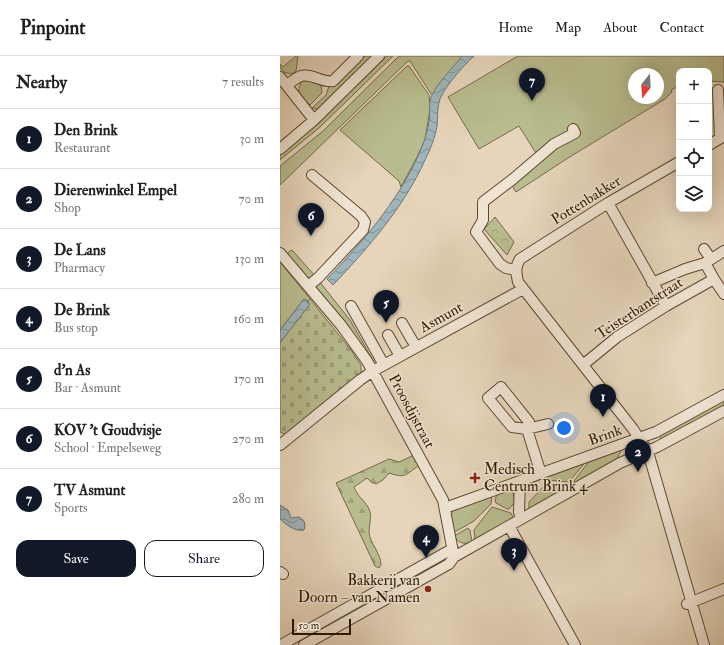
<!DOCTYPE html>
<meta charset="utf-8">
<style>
body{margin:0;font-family:"IM FELL Double Pica",serif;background:#f6f6f6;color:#202124}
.controls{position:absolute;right:12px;top:12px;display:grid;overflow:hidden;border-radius:8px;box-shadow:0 4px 16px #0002}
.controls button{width:36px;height:36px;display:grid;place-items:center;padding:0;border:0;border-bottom:1px solid #e0e0e0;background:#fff;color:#202124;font:20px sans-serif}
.compass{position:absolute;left:348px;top:12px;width:36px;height:36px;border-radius:50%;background:#fff;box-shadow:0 4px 16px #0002;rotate:197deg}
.scale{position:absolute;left:12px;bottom:10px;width:59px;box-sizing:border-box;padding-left:4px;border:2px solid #301a00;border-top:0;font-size:11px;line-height:14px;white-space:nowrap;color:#301a00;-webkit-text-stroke:3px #efe4d3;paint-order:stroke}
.you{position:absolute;left:284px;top:372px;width:14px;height:14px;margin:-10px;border:3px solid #fff;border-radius:50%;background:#1a73e8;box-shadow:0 0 0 6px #1a73e833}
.badge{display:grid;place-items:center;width:26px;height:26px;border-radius:50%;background:#111827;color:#fff;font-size:13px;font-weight:700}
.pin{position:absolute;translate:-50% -33px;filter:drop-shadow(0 1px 2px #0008)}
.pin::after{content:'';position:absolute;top:21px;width:14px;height:12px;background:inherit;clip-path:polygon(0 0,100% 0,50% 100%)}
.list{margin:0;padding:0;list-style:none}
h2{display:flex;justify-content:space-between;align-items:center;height:52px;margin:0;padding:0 16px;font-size:17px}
h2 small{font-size:13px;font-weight:400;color:#757577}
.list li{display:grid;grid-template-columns:26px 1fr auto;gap:12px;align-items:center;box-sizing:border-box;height:60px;padding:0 16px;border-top:1px solid #e0e0e0}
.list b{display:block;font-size:15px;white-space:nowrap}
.list p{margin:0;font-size:13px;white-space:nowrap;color:#757577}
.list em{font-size:13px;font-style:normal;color:#757577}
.actions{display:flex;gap:8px;padding:12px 16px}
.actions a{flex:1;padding:9px 0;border:1px solid #111827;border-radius:12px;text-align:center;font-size:14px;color:#111827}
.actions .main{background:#111827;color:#fff}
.icon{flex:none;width:22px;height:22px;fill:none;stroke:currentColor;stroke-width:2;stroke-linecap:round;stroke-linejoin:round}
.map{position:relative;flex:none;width:444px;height:589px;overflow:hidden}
header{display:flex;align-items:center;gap:24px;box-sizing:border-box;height:56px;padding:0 20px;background:#fff;border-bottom:1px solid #e0e0e0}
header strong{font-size:19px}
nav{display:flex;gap:22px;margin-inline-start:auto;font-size:14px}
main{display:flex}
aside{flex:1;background:#fff}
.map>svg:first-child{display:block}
.grass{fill:#b8bc8e;stroke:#746b47;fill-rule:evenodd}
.forest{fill:url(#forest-firs);stroke:#746b47}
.cemetery{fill:url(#cemetery-stones);stroke:#746b47}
.park{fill:url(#park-crowns);stroke:#746b47}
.water{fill:url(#water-waves);stroke:#717771}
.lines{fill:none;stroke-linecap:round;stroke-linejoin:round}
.minor-casing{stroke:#5e492f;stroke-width:12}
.minor{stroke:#efe4d3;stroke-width:10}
.poi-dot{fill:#8f2418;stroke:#efe4d3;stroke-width:1.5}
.labels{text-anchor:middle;stroke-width:3;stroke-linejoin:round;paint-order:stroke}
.street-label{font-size:15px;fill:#301a00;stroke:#efe4d3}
.poi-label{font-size:15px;fill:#301a00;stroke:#efe4d3;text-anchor:start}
</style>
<header>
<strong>Pinpoint</strong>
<nav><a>Home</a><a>Map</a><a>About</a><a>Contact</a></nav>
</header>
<main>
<aside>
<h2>Nearby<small>7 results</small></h2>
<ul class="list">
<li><span class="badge">1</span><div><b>Den Brink</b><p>Restaurant</p></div><em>30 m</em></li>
<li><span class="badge">2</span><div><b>Dierenwinkel Empel</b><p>Shop</p></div><em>70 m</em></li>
<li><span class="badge">3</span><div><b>De Lans</b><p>Pharmacy</p></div><em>130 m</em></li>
<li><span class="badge">4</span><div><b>De Brink</b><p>Bus stop</p></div><em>160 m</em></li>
<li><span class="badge">5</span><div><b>d'n As</b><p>Bar · Asmunt</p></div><em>170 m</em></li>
<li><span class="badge">6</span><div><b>KOV 't Goudvisje</b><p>School · Empelseweg</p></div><em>270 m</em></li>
<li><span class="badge">7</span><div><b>TV Asmunt</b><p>Sports</p></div><em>280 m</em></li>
</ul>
<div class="actions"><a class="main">Save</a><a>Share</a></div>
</aside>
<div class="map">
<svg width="444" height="589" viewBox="0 0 444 589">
<defs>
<pattern id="forest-firs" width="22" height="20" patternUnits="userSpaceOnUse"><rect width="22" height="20" fill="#b8bc8e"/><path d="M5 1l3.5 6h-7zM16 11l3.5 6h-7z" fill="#9ea179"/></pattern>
<pattern id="cemetery-stones" width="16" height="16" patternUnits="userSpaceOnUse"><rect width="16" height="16" fill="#b8bc8e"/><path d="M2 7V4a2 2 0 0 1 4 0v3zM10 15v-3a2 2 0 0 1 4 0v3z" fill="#9ea179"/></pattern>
<pattern id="park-crowns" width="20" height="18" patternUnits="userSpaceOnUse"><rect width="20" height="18" fill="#b8bc8e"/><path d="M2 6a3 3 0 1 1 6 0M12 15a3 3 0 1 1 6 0" fill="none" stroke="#9ea179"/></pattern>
<pattern id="water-waves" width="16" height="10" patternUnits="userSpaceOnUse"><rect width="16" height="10" fill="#9db5bc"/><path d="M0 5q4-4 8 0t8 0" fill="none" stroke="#809296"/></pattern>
</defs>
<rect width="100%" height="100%" fill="#e6d5bb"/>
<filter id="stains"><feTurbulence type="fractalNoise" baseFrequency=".005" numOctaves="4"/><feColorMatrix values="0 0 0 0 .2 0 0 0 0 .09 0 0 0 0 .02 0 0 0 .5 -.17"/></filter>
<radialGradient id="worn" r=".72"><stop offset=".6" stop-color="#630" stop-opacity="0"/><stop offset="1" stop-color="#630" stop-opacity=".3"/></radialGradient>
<!-- grass -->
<path class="grass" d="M16,0H18L16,15L11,18L4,16L0,12V8L3,11Z
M85,0H92L39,53L32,52L46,39L49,30L56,27Z
M107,0H113L39,72L0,104V99L36,69Z
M119,0H183L153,38H151L130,5H128L0,129V110L43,75Z
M238,0H444V26L429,25V15H399V30L391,34L392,36L385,43L288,102L236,136L231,128L259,102L239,70L199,93L168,41ZM354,18H378V42H354Z
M127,10H129L149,39L150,53L145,84L137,101L121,131L119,125L60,74Z
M28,23L41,28L42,37L30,49C21,40 16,38 21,26Z
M11,194L13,195L35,220L29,223L27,222L6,199Z
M0,206L30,243L28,245L24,243L0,274Z
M39,225L70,264L94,306L93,307L34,231Z
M444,342V351L383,386L379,378Z
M340,393L341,395L336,405L295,428L294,425L310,404Z
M303,406V409L289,426L268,424L266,420Z
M266,428L288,429L290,431L249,454V446Z
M232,432L235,446L229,453H227L216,447L215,445L217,437Z
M212,439L211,448L194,465L173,477L171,460L173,454Z
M212,451L231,457L234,463L195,484L194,474Z
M188,472L190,474L192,486C185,489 178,487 174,480Z"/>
<!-- forest -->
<path class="forest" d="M134,399L140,409C125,418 127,423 109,417L103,424L96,428L91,426L87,422L74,431C77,440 84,444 88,451C93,459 89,468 89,476C90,488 101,497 101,509L99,512L95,510L56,427L109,403L119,406Z"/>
<!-- cemetery -->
<path class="cemetery" d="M30,243L71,294L81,309V318L6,379L0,376V287L29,248L28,245Z"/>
<!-- park -->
<path class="park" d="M215,161L234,186L227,199L204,173Z"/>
<!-- water -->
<path class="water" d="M182,0H194C183,10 166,29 160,43C157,52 158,61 157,70C155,82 150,94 145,104C124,151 88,192 53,229L47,223C81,188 118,145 138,100C143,89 147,78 149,66C150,59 149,51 150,44C154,30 173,12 182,0Z
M24,243L30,248L0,287V274Z
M0,449L8,454L11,462L19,461L24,465L25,470L24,474C14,476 6,468 0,463Z"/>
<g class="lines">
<!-- minor casing -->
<g class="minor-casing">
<path id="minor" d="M0,21L34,64
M7,29C11,26 16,22 21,20C32,17 42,27 53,25L78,0
M438,34L440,82
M429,89L444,80
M0,93L34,64L99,0
M399,106L328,147L240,203C235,211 236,216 238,226L353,373L368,396L424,589
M328,147L386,250
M424,193L431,203
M0,197L61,269L87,305L163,444L174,501
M425,207L434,223L444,238
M235,214L226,212L220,208L196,176L203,164V146L233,123L274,88L295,77L293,73
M372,227L405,213L425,207L444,195
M28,230L38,222L83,174L85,166L81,160L32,119
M71,250L104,309
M122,267L136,291
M108,279L120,300
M303,309L337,281L386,250L434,223
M0,389L80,324L93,315L243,233
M261,418L247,373L249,366L221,331L208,342L232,371L247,373L268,368
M240,425L239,456L241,463
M165,452L376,376L444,339
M229,470L295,589
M0,516L3,518
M407,548L444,533
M1,589L172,493
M24,589L169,508L174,501L340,407L377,391L444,355"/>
</g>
<!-- minor -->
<use href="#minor" class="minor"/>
</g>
<!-- markers -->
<g class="poi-dot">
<path d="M193 416h4v4h4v4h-4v4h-4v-4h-4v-4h4z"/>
<circle cx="148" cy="533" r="4"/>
</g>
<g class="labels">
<!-- street labels -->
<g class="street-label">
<text transform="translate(306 144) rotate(-32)" y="5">Pottenbakker</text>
<text transform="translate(359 252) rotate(-33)" y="5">Teisterbantstraat</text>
<text transform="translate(161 261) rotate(-29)" y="5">Asmunt</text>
<text transform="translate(132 355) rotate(62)" y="5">Proosdijstraat</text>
<text transform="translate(325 379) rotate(-20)" y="5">Brink</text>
</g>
<!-- poi labels -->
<g class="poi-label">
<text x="204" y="418">Medisch<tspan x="204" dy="17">Centrum Brink 4</tspan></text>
<text x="140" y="529" text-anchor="end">Bakkerij van<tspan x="140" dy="17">Doorn – van Namen</tspan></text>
</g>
</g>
<rect width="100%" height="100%" filter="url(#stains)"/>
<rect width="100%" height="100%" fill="url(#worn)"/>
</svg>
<div class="controls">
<button>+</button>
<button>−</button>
<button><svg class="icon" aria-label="locate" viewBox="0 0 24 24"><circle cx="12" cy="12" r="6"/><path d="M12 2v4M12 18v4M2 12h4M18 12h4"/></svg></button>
<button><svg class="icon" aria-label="layers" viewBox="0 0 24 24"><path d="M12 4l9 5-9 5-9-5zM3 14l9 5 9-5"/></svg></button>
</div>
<svg class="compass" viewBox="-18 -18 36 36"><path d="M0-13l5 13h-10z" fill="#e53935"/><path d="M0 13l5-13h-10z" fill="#757577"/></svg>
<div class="scale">50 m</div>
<div class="you"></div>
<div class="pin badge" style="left:323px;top:361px">1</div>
<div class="pin badge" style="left:358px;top:416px">2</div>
<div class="pin badge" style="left:234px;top:515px">3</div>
<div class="pin badge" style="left:146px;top:502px">4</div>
<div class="pin badge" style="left:106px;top:267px">5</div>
<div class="pin badge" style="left:31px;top:180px">6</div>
<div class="pin badge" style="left:252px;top:45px">7</div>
</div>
</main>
